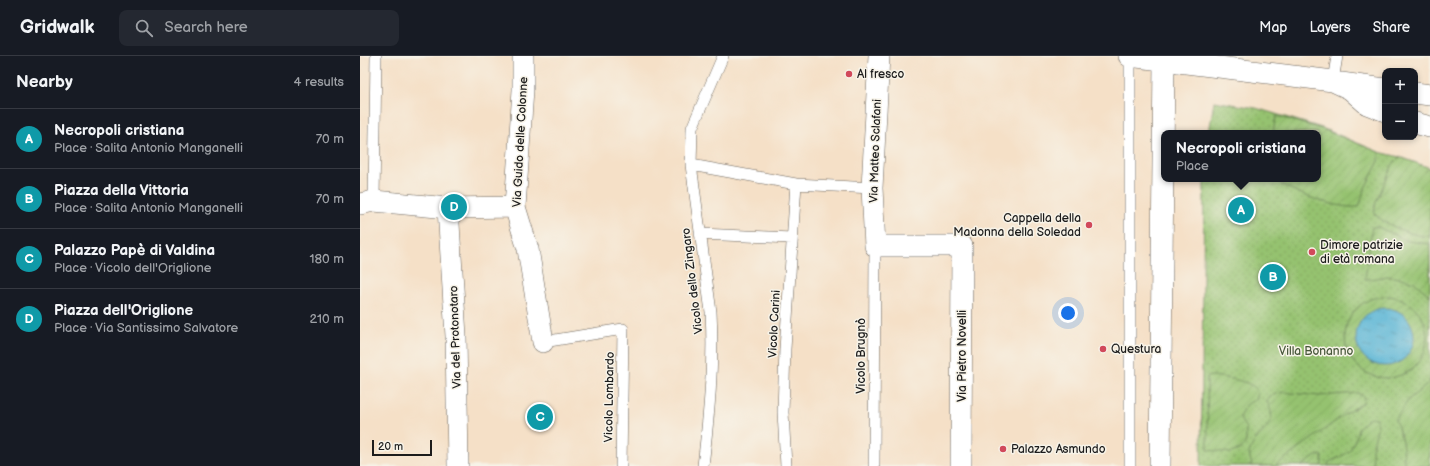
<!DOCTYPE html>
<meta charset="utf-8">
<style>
body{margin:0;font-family:"Balsamiq Sans",sans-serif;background:#242831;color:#f1f3f6}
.controls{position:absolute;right:12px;top:12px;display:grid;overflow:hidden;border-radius:8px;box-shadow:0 2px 6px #0003}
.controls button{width:36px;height:36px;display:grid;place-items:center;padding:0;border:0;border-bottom:1px solid #363941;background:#171b24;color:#f1f3f6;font:20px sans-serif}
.scale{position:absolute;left:12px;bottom:10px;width:60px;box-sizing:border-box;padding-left:4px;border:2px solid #1c1c1c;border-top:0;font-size:11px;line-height:14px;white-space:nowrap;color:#1c1c1c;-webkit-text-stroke:3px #f7f3e8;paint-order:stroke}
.you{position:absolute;left:708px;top:257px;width:14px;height:14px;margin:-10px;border:3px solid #fff;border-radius:50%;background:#1a73e8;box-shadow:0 0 0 6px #1a73e833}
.badge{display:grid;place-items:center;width:26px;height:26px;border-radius:50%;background:#8c9099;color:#fff;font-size:13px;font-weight:700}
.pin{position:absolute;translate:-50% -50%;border:2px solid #fff;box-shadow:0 1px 4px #0006}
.popup{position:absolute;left:801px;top:74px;width:160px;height:52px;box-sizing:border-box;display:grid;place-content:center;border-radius:8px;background:#171b24;filter:drop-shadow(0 1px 3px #0005);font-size:13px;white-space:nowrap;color:#9ea1a6}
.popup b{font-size:15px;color:#f1f3f6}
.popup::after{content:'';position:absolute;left:50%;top:100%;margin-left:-8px;border:8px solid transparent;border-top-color:#171b24}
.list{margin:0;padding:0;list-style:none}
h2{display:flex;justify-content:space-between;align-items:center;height:52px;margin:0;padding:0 16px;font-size:17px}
h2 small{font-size:13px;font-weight:400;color:#9ea1a6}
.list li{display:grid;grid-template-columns:26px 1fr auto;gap:12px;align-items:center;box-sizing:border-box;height:60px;padding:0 16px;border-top:1px solid #363941}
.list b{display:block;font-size:15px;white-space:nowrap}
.list p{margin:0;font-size:13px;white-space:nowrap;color:#9ea1a6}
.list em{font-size:13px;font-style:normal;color:#9ea1a6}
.icon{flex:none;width:22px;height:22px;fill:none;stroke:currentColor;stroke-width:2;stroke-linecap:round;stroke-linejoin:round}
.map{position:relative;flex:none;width:1070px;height:410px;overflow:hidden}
header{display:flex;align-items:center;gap:24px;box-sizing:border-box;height:56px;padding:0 20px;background:#171b24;border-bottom:1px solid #363941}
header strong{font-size:19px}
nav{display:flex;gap:22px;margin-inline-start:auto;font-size:14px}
.search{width:280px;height:36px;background:#242831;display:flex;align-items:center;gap:10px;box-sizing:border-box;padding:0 14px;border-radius:8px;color:#9ea1a6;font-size:15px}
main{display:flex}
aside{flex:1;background:#171b24}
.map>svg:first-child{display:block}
.park{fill:url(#park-dots);stroke:#586f46}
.garden{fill:url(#garden-furrows);stroke:#586f46}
.water{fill:url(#water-ripples);stroke:#3a6878}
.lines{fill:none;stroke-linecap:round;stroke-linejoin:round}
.lane-casing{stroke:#686158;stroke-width:12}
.street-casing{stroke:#686158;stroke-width:22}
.lane{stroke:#fff;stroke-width:11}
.street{stroke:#fff;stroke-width:21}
.poi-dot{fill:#d1495b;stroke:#f7f3e8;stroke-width:1.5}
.labels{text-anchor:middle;stroke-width:3;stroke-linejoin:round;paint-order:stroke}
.poi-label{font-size:12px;fill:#1c1c1c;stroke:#f7f3e8;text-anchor:start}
.street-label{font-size:12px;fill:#1c1c1c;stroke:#f7f3e8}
.park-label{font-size:12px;fill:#465639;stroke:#f7f3e8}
</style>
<header>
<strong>Gridwalk</strong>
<div class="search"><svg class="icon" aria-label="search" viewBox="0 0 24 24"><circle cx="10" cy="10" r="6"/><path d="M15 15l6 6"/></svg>Search here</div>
<nav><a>Map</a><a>Layers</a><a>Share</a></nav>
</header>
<main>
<aside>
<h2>Nearby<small>4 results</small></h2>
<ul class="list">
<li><span class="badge" style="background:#0f9aa8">A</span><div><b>Necropoli cristiana</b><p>Place · Salita Antonio Manganelli</p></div><em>70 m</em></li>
<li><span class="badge" style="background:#0f9aa8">B</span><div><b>Piazza della Vittoria</b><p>Place · Salita Antonio Manganelli</p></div><em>70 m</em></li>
<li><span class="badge" style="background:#0f9aa8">C</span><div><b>Palazzo Papè di Valdina</b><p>Place · Vicolo dell'Origlione</p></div><em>180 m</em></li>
<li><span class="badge" style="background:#0f9aa8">D</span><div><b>Piazza dell'Origlione</b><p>Place · Via Santissimo Salvatore</p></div><em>210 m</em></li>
</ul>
</aside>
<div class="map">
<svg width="1070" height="410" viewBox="0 0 1070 410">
<defs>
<pattern id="park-dots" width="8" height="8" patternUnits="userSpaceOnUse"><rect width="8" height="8" fill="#95c270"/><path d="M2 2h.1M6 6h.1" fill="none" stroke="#80a660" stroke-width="1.8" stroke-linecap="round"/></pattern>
<pattern id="garden-furrows" width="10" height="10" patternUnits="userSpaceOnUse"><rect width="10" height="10" fill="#95c270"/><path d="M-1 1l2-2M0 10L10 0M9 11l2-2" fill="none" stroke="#80a660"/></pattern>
<pattern id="water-ripples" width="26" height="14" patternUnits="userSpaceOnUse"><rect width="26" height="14" fill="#57b4d5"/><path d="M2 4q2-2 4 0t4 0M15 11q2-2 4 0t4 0" fill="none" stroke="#4792ac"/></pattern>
</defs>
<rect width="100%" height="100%" fill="#f7f3e8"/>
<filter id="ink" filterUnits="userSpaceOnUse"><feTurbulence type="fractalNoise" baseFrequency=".025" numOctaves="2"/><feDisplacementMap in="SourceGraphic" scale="8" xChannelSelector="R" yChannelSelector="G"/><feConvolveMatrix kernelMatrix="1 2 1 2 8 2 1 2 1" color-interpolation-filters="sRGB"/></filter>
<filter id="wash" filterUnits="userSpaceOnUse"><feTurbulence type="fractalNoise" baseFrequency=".012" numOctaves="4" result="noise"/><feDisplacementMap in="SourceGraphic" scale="16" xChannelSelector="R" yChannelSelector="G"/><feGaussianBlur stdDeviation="0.9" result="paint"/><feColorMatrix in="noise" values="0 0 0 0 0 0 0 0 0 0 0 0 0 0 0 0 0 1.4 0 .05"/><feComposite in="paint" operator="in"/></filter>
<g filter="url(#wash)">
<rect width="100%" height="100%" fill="#f5e0c7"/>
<!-- park -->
<path class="park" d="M854,45L896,52L962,72L1019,96L1040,101L1070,112V410H841L844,123H958V77H849Z"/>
<!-- garden -->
<path class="garden" d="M916,60L962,73L1019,96V105L1005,132L999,151C976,153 932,137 914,123H958V77H913Z
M1040,101L1070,112V180C1056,182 1023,168 1014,157L1016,146L1033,108Z
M1012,171H1018L1048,185L1070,188V240L1054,226L1045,223L1027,220L1011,223H1005Z
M985 281a41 41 0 1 1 82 0a41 41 0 1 1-82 0Z
M852,320C862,321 891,325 896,333C897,336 897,339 897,343C887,347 881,352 880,363L886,372V386L881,393L871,397L848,394L847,321Z
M1070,323V410H1044C1044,393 1042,379 1035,364L1049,343L1068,328Z
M923,336L959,340L998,337L1004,341L1003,347L988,356L915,410H892L889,397C891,392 893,387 896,383C909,367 917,367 907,345L910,340Z
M1010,361L1016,362L1018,369L1012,393L1013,410H968L969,406L982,400L990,395L996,381L998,372Z
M962,399V407L961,410H941L956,400Z"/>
<!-- water -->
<path class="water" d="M996 281a29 29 0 1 1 58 0a29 29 0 1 1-58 0Z"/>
</g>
<g filter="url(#ink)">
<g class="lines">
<!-- lane casing -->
<g class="lane-casing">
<path id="lane" d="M770,0V410
M973,25L977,0
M331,109L436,128L512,132
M14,145L16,0
M340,178L432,182
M183,286L263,273L261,410
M343,410C349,358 354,308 351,256L331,109L332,72L363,0
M426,410L423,356L425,293L436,128
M514,410L515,190"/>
</g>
<!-- street casing -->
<g class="street-casing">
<path id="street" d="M163,0V34L155,151L168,193L183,286
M519,0L512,132L515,190H602L601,410
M769,0L973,25L990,33L1007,48L1025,55
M981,27L1025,33
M1055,37L1070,39
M1055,67L1070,71
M0,148L14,145L88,152L155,151
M88,152L96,280L98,410
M800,410L804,4"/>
</g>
<!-- lane -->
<use href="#lane" class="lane"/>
<!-- street -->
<use href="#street" class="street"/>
</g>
</g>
<!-- markers -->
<g class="poi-dot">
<circle cx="489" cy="18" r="4"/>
<circle cx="729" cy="169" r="4"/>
<circle cx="952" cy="196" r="4"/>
<circle cx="743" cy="293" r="4"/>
<circle cx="643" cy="393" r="4"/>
</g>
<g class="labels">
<!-- poi labels -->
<g class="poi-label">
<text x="497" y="22">Al fresco</text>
<text x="721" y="166" text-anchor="end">Cappella della<tspan x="721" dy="14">Madonna della Soledad</tspan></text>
<text x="960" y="193">Dimore patrizie<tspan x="960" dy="14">di età romana</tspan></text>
<text x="751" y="297">Questura</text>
<text x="651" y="397">Palazzo Asmundo</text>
</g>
<!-- street labels -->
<g class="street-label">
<text transform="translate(160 86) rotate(-87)" y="4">Via Guido delle Colonne</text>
<text transform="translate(515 95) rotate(-88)" y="4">Via Matteo Sclafani</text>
<text transform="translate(332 225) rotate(-97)" y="4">Vicolo dello Zingaro</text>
<text transform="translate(414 268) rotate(-87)" y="4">Vicolo Carini</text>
<text transform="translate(95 281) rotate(-92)" y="4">Via del Protonotaro</text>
<text transform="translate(501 300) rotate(-90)" y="4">Vicolo Brugnò</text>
<text transform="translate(602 300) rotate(-90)" y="4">Via Pietro Novelli</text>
<text transform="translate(249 341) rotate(-89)" y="4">Vicolo Lombardo</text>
</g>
<!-- park labels -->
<g class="park-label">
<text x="956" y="299">Villa Bonanno</text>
</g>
</g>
</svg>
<div class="controls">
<button>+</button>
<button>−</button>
</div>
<div class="scale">20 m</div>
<div class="you"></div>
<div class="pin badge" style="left:881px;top:154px;background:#0f9aa8">A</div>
<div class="popup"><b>Necropoli cristiana</b>Place</div>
<div class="pin badge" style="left:913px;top:221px;background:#0f9aa8">B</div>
<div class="pin badge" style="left:180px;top:361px;background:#0f9aa8">C</div>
<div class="pin badge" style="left:94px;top:151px;background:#0f9aa8">D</div>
</div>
</main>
